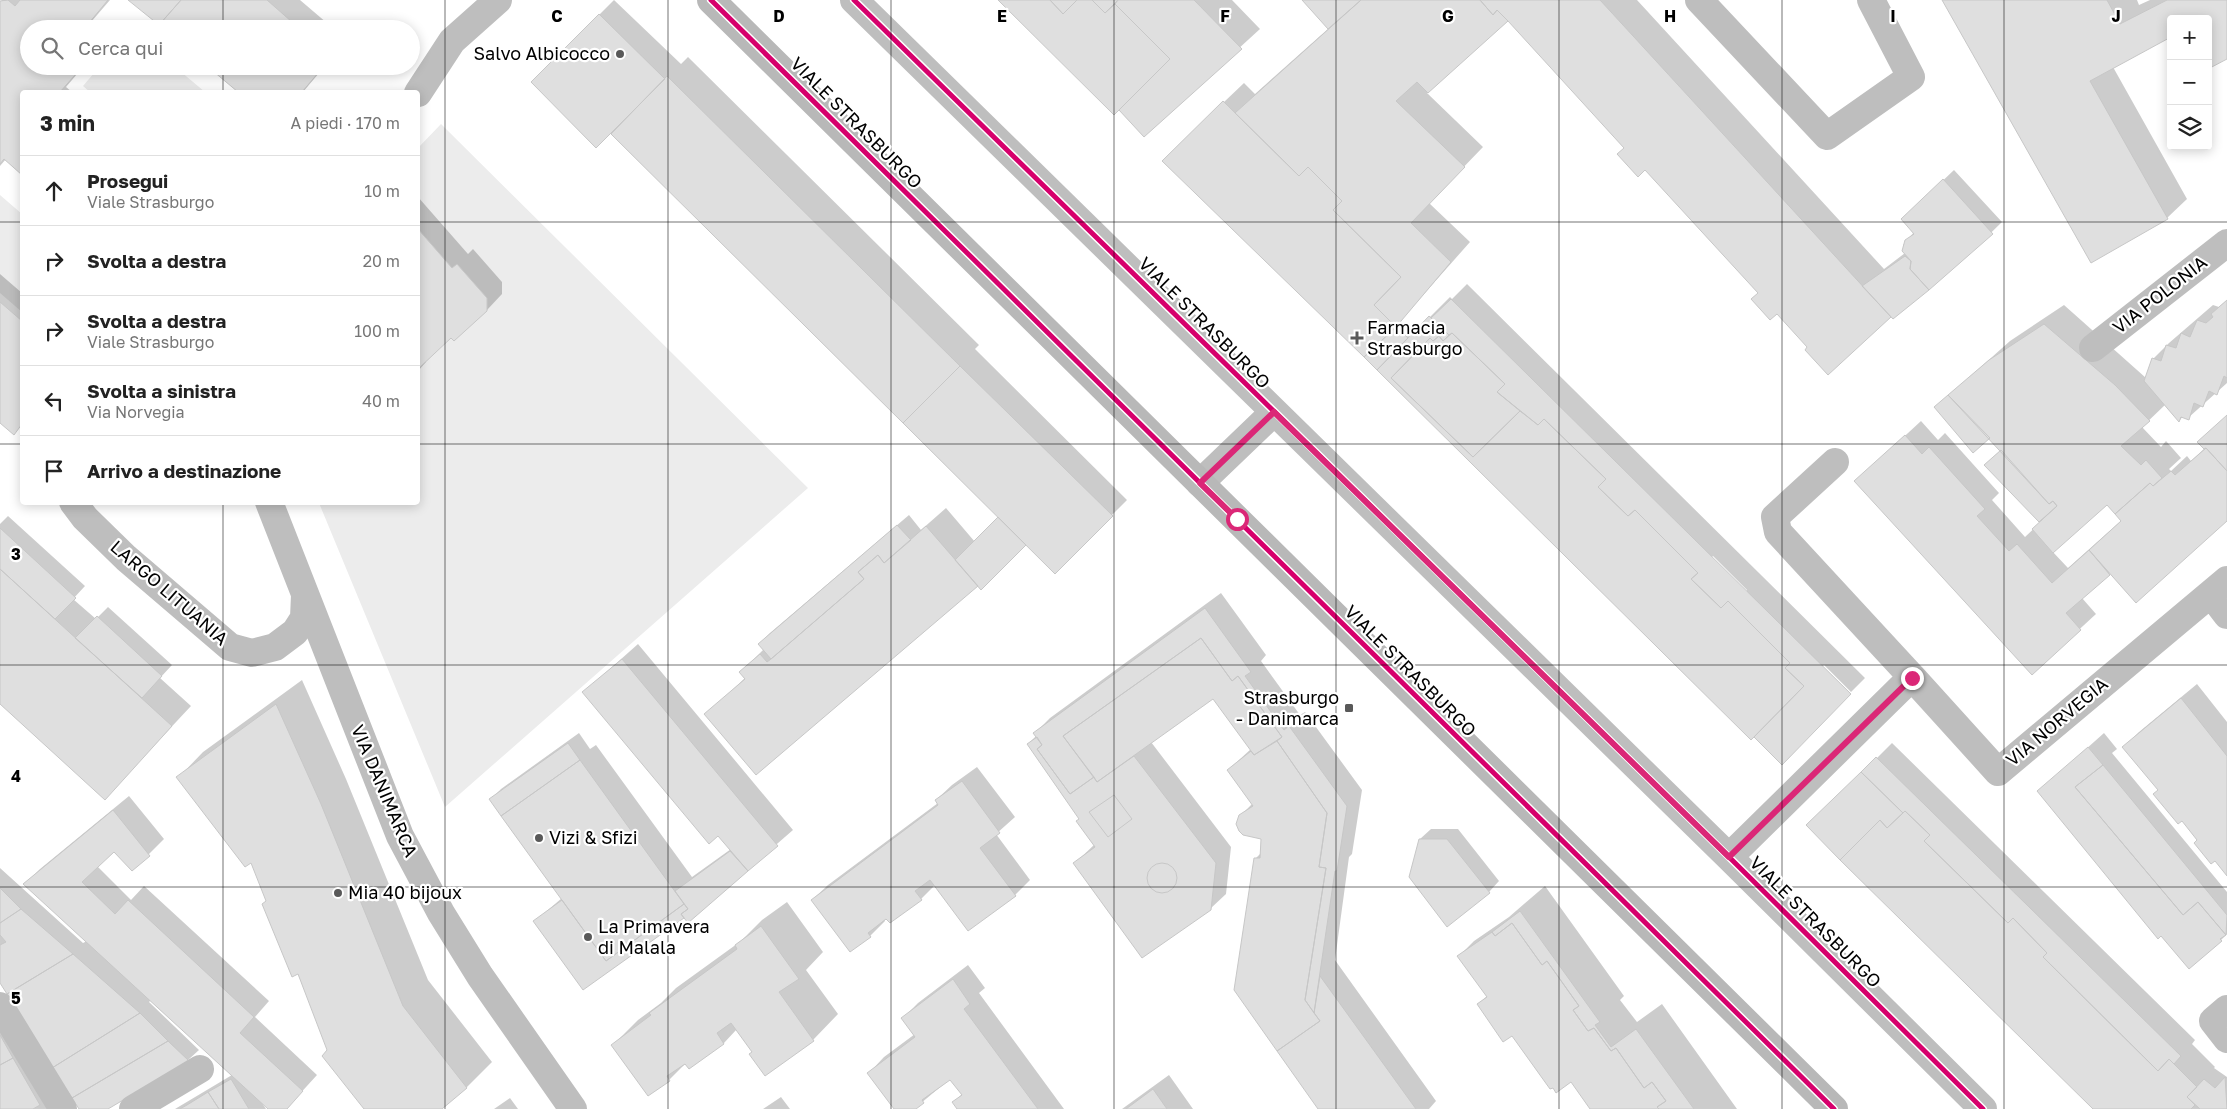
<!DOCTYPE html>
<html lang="it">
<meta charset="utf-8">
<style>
body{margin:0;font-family:"Golos Text",sans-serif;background:#f2f2f2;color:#222}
.controls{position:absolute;right:15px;top:15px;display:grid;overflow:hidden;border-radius:5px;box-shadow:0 2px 12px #0003}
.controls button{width:45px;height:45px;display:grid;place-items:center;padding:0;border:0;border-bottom:1px solid #e0e0e0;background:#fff;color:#222;font:25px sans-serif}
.stop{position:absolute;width:15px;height:15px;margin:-11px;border:4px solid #db2777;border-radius:50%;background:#fff}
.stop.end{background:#db2777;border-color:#fff;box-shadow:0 1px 5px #0008}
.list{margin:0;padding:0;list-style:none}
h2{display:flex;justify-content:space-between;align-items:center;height:65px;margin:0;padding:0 20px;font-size:21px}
h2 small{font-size:16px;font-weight:400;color:#767676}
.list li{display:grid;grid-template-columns:32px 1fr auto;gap:15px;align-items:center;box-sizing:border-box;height:70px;padding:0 20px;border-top:1px solid #e0e0e0}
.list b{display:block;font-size:19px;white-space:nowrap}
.list p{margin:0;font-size:16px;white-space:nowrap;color:#767676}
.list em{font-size:16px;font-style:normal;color:#767676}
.icon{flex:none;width:28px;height:28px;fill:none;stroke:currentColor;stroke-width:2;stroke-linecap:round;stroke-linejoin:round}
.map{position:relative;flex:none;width:2227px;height:1109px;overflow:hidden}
.search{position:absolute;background:#fff;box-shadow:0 2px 12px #0003;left:20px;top:20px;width:400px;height:55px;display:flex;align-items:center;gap:12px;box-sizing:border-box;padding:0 18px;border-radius:28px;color:#767676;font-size:19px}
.panel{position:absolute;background:#fff;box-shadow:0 2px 12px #0003;left:20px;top:90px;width:400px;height:415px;border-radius:5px}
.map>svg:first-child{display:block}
.green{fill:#ececec}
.shadow{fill:#0003;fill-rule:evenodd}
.building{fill:#dfdfdf;stroke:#c7c7c7}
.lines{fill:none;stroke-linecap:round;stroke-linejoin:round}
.street{stroke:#bebebe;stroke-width:28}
.secondary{stroke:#b8b8b8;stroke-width:28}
.cycleway-casing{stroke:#fff;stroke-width:8}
.cycleway{stroke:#d6006c;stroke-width:5}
.route{stroke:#db2777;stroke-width:6}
.grid{fill:none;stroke:#000;stroke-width:1;stroke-opacity:0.55}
.poi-dot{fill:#595959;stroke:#fff;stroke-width:2}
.labels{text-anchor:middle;stroke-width:4.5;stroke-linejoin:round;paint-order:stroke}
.poi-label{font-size:18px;fill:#000;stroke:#fff;text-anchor:start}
.street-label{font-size:18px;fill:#000;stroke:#fff}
.grid-label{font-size:16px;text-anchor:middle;font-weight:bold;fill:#000;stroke:#fff;stroke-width:4.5;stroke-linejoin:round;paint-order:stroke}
</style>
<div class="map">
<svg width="2227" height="1109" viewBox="0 0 2227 1109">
<rect width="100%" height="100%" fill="#fff"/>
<!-- green -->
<path class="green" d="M100,66H174L205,92H90L83,86Z
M441,124L808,488L445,807L319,503L418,502V148Z
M0,195L22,214V312L0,293Z"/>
<!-- shadow -->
<path class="shadow" d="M2,0H110L85,29H29V66H84L66,87L72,92H22V173L6,159L0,166V3Z
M130,0H300L334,29H164Z
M614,0L681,64L688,57L979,345L975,349L1127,500L1055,572L1026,543L978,584L706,715L746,677L741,672L764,649L759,644L770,633L909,515L921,530L946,508L975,542L1000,517L611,132L532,82Z
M999,0H1232L1260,29L1144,135L1119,109Z
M1304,0H1637L1884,269L1905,253L1903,245L1914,232L1913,209L1954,170L2002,222L1962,261L1891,315L1828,373L1809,347L1759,292L1508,19L1427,93L1483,147L1429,203L1470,242L1400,321L1413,334L1450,297L1452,299L1467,284L1865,678L1851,692L1824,665L1792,700L1183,141L1244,83L1255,94L1329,28ZM1713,556L1747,590L1746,592L1711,558Z
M1944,0H2137L2139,5L2150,0H2227V57L2208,19H2171L2113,67L2187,199L2167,218Z
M210,66H325L303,92H242Z
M418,197L468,254L473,249L502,282V294L487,310L451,337L424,361L426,362L418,371Z
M0,274L22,293V424L14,433L0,421Z
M2227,300V383L2188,418L2183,416L2180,420L2166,404L2142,427L2161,447L2166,441L2181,458L2169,469L2171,471L2187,456L2191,461L2205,448L2227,415V520L2110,573L2082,598L2096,614L2032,673L1856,481L1921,421L1938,440L1945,433L1999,493L1992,500L2025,537L2041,522L1985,465L2001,450L1955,390L2010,341L2064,305L2146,378L2153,359L2169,343L2213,305L2219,307ZM2107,504L2122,520L2068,568L2052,551Z
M8,516L85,586L73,599L96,619L108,607L172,665L160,678L191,706L105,798L0,703V524Z
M1221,593L1266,655L1261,661L1300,715L1305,712L1362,790L1352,854L1349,857L1335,960L1436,1101L1429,1109H1319L1255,859L1261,853L1262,838L1240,816L1253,803L1228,770L1251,749L1213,697L1151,742L1231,847L1226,894L1210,909L1075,863L1095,844L1081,819L1028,744L1037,735L1035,733L1050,718Z
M638,644L793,830L747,870L584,988L535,921L562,898L491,799L501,789L579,733L590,749L596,745L692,877L731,849L584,692Z
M302,680L346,779L428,980L492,1062L466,1088L440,1109H366L329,1050L252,861L178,778L203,752Z
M2197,684L2227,722V874L2124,747L2139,732Z
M2104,733L2117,749L2112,753L2227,892V934L2221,940L2039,791Z
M1892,743L2195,1040L2192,1044L2215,1067L2214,1068L2227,1077V1109H2095L1869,766Z
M977,767L1015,817L996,834L1030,880L1015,895L935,885L921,899L884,919L885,921L870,936L812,900L828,885L938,803L936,800L952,785Z
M129,796L164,839L133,870L114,850L97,866L131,900L144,886L269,1001L255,1017L317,1075L286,1109H270L262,1103L266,1109H175L232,1075L151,1000L149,1002L199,1050L188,1060L106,1109H80L0,980V868L83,943L87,941L25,884L40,869Z
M1431,829H1458L1499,881L1489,892L1420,839Z
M1545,886L1624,996L1620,1000L1637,1022L1662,1004L1737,1109H1592L1571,1080L1478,1004L1487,996L1459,956L1474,941L1509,917Z
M787,902L823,952L806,970L838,1014L813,1040L753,1052L737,1029L724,1043L689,1068L686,1063L669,1080L613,1045L638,1020L661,1003L676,988L741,941L762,920Z
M968,965L985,988L979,993L1064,1109H959L954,1102L962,1094L951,1078L914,1109H896L869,1073L884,1057L915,1034L903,1018L918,1003Z
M0,1007L50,1109H0Z
M1169,1075L1193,1109H1122Z
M781,1097L790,1109H763Z
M510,1098L518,1109H494Z"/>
<!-- building -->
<path class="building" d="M8,0L15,6L20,0H108L84,29H29V66H83L60,92H22V175L4,159L0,164V1Z
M128,0H181L159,25Z
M181,0H267L300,29H162L159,25Z
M998,0H1050L1063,14L1077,0H1092L1105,13L1115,4L1170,59L1114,115Z
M1050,0H1077L1063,14Z
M1092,0H1118L1105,13Z
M1118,0H1194L1242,49L1144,137L1119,110L1170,59L1115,4Z
M1302,0H1361L1328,29Z
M1361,0H1480L1493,15L1497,10L1508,21L1428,93L1417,82L1396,101L1465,167L1411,223L1451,262L1396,327L1374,305L1401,277L1333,210L1342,201L1308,167L1299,176L1235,113Z
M1480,0H1600L1891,317L1828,375L1805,350L1807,347L1777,314L1770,320L1751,299L1758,293L1645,170L1638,177L1617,154L1624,148L1508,21L1497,10L1493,15Z
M1942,0H2107L2120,24L2167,0H2227V59L2208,69V19H2171V37L2090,81L2168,219L2091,263Z
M599,14L665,79L596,148L531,82Z
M207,66H324L302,92H238Z
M667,76L960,366L903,423L611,134Z
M1223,101L1299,176L1308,167L1342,201L1333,210L1401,277L1374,305L1396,327L1364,357L1162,161Z
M1943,179L1993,234L1929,290L1910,269L1911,261L1902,251L1905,240L1914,234L1901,219Z
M418,229L452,268L457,264L487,298V311L454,341L451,338L418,369Z
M1905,256L1911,261L1910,269L1929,290L1893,319L1862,286Z
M1451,299L1851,694L1782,765L1754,737L1804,686L1785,668L1790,663L1728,601L1721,608L1691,579L1698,573L1635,510L1628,516L1598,487L1606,479L1544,419L1538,425L1497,392L1505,384L1452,333L1449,335L1431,318Z
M2227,300V378L2224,376L2217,395L2209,391L2203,407L2194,403L2189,420L2181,417L2179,422L2144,381L2152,358L2161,361L2166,345L2176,348L2181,333L2190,337L2197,320L2206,323L2213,317L2211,314Z
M0,302L22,321V424L14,435L0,423Z
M1429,316L1449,335L1443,341L1439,336L1433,341L1430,338L1391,378L1473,457L1520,411L1538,425L1544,419L1606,479L1598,487L1628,516L1635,510L1698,573L1691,579L1721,608L1728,601L1790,663L1785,668L1804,686L1751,740L1377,370Z
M2044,324L2115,385L2150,421L2121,446L2141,465L2146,460L2162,478L2153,486L2150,483L2115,514L2107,505L2053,553L2032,529L2057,506L2053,501L2049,504L1948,395L1989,360Z
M1396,327L1408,338L1377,370L1364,357Z
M1452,333L1505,384L1497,392L1520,411L1473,457L1391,378L1430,338L1433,341L1439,336L1443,341Z
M960,366L1113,516L1055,574L903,423Z
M1948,395L1990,438L1973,453L1934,407Z
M2227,415V471L2206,448L2204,449L2197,442Z
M1905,435L1922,454L1929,447L1985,509L1977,516L2009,551L2017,544L2052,583L2089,550L2110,575L2066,613L2081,630L2032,675L1854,481Z
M2206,448L2227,471V521L2136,603L2089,550L2121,521L2115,514L2150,483L2153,486L2171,471L2175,475Z
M2001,450L2049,504L2053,501L2057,506L2039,522L1984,465Z
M998,517L1026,545L981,590L955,560Z
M897,525L911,540L884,563L878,555L858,572L864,579L771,659L758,644Z
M926,526L978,586L756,775L704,714L745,679L739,672L760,654L767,662L771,659L864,579L858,572L878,555L884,563Z
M0,528L76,598L55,619L0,569Z
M0,569L172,726L105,800L0,704Z
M1205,608L1251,672L1245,676L1284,730L1289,726L1347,806L1337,871H1335L1314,1013L1305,1000L1326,868L1319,867L1327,813L1277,741L1282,737L1238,676L1232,681L1201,638L1063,736L1094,777L1070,794L1037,749L1042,745L1033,733Z
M97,616L162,676L142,698L75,638Z
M1201,638L1232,681L1238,676L1282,737L1254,755L1213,699L1097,782L1063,736Z
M622,659L778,846L748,871L718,836L709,844L582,692Z
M2181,698L2227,756V876L2215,861L2211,864L2194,843L2197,840L2182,821L2178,824L2153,794L2158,790L2122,747Z
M276,704L321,804L403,1006L467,1088L442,1109H364L322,1056L327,1050L298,974L292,977L262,904L266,901L251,863L245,867L176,777Z
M1037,737L1042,745L1037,749L1070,794L1094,777L1097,782L1134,756L1216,863L1211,910L1142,958L1073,863L1095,847L1076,821L1079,819L1027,744Z
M1277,741L1327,813L1319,867L1326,868L1305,1000L1320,1021L1277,1051L1234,990L1254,858H1260L1261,839L1243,835L1239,831L1236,824L1239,815L1253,806L1227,770L1251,751L1254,755Z
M568,743L580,760L501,816L489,799Z
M2088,747L2103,765L2075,787L2183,915L2198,902L2226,935L2220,939L2222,941L2189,969L2161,936L2158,939L2037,791Z
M1876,757L2181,1056L2174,1064L2169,1059L2158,1071L2043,957L2047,953L2013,918L2008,923L1924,841L1930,835L1905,811L1903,813L1861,772Z
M580,760L684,904L606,961L501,816Z
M2103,765L2227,915L2226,935L2198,902L2183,915L2075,787Z
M1861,772L1903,813L1887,828L1880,820L1840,860L1806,825Z
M962,781L1000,833L980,848L1016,896L968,931L930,880L915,891L922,900L890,923L886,919L868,933L871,937L850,952L811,900L938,805L935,800Z
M1114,795L1132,819L1108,837L1089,812Z
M113,810L150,856L132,871L114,852L82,882L115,914L128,900L254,1017L240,1033L303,1091L287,1109H268L23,884Z
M1905,811L1930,835L1924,841L2008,923L2013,918L2047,953L2043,957L2158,1071L2169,1059L2197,1087L2187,1097L2195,1105L2191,1109H2093L1840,860L1880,820L1887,828Z
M1419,839H1447L1490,893L1447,927L1409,877Z
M730,851L748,871L688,923L681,914L688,909L675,891Z
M1147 878a15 15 0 1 1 30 0a15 15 0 1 1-30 0Z
M0,888L21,909L0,923Z
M562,900L606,961L684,904L688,909L681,914L684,918L583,990L533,921Z
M21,909L73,954L7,994L0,983V945L6,942L0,935V923Z
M1520,911L1600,1022L1595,1025L1611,1047L1636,1029L1694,1109H1659L1657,1107L1666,1101L1652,1082L1644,1088L1616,1048L1611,1051L1594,1028L1588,1031L1573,1010L1579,1006L1547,961L1542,965L1512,923L1495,936L1492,932Z
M1512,923L1542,965L1547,961L1579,1006L1573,1010L1588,1031L1594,1028L1611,1051L1616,1048L1644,1088L1652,1082L1666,1101L1657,1107L1659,1109H1590L1571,1082L1556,1093L1553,1088L1550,1089L1512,1036L1503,1042L1477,1004L1487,997L1457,956L1492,932L1495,936Z
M761,926L799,979L779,992L814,1041L765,1076L749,1054L752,1052L731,1023L717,1033L724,1044L689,1069L685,1064L667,1076L670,1081L648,1096L611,1045L651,1015L649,1013L737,949L735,945Z
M73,954L140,1013L52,1068L7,994Z
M1320,976L1416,1109H1318L1277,1051L1320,1021L1314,1013Z
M953,979L970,1004L964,1009L1038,1109H957L952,1102L962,1095L950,1080L922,1100L924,1103L916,1109H894L867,1073L915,1037L901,1018Z
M140,1013L168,1041L72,1098L52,1068Z
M0,1035L13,1058L0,1065Z
M168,1041L189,1061L108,1109H79L72,1098Z
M13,1058L40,1105L33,1109H0V1065Z
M2225,1077L2227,1109H2200L2187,1097L2204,1079L2215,1088Z
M231,1079L249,1109H219L208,1092Z
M1153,1089L1167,1109H1126Z
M208,1092L219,1109H180L187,1105Z"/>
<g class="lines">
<!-- street -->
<path class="street" d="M854,0L1729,857L1983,1109
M1699,0L1827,136L1911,77L1871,0
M418,93L452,41L498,0
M2093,348L2227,243
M1835,462L1775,517L1778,532L1912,677
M1200,483L1274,412
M73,502L85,518L126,558L230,647L252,653L275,647L295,632L304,618L305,595
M269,502L400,836L441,913L480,976L573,1109
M2211,594L2227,615
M1729,857L1912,677L1998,772L2227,580
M0,1006L63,1109
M2227,1009L2213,1021L2227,1039
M133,1109L200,1069"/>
<!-- secondary -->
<path class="secondary" d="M711,0L1834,1109"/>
<!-- cycleway casing -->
<g class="cycleway-casing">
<path id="cycleway" d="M711,0L1834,1109
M854,0L1729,857L1983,1109"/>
</g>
<!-- cycleway -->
<use href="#cycleway" class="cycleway"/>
</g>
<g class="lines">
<!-- route -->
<path class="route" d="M1237,519L1200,483L1274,412L1729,857L1912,678"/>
</g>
<!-- grid -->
<path class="grid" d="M223,0V29M445,0V1109M668,0V1109M891,0V1109M1114,0V1109M1336,0V1109M1559,0V1109M1782,0V1109M2004,0V1109M223,66V92M0,222H22M418,222H2227M0,444H22M418,444H2227M223,502V1109M0,665H2227M0,887H2227"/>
<!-- markers -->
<g class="poi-dot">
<circle cx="620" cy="54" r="5"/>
<path d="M1354.5 330.5h5v5h5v5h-5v5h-5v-5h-5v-5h5z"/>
<rect x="1344" y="703" width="10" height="10" rx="2.5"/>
<circle cx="539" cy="838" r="5"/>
<circle cx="338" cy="893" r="5"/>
<circle cx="588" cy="937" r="5"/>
</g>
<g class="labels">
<!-- poi labels -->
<g class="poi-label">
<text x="610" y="60" text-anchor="end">Salvo Albicocco</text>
<text x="1367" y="334">Farmacia<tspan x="1367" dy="21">Strasburgo</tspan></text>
<text x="1339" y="704" text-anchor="end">Strasburgo<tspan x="1339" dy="21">- Danimarca</tspan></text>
<text x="549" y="844">Vizi &amp; Sfizi</text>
<text x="348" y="899">Mia 40 bijoux</text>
<text x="598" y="933">La Primavera<tspan x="598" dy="21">di Malala</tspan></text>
</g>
<!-- street labels -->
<g class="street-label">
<text transform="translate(856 123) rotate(45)" y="6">VIALE STRASBURGO</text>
<text transform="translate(2160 295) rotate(-38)" y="6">VIA POLONIA</text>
<text transform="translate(1204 323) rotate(45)" y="6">VIALE STRASBURGO</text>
<text transform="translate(169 593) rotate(41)" y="6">LARGO LITUANIA</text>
<text transform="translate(1410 671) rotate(45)" y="6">VIALE STRASBURGO</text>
<text transform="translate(2057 722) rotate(-40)" y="6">VIA NORVEGIA</text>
<text transform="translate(384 791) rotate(67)" y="6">VIA DANIMARCA</text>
<text transform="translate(1815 922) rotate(45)" y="6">VIALE STRASBURGO</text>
</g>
</g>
<g class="grid-label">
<text x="557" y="22">C</text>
<text x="779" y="22">D</text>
<text x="1002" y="22">E</text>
<text x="1225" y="22">F</text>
<text x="1448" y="22">G</text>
<text x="1670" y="22">H</text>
<text x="1893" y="22">I</text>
<text x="2116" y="22">J</text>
<text x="16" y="560">3</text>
<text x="16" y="782">4</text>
<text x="16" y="1004">5</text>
</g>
</svg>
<div class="controls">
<button>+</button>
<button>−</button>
<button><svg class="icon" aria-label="layers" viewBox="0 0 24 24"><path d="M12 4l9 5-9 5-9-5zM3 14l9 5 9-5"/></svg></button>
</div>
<div class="stop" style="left:1237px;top:519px"></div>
<div class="stop end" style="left:1912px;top:678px"></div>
<div class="search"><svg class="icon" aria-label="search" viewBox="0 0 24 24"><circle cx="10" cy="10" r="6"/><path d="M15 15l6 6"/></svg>Cerca qui</div>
<section class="panel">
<h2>3 min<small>A piedi · 170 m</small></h2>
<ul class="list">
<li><svg class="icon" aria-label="ahead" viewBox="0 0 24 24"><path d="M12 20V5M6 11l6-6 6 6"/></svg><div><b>Prosegui</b><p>Viale Strasburgo</p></div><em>10 m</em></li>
<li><svg class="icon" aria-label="right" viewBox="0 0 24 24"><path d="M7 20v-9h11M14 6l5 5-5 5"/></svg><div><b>Svolta a destra</b></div><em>20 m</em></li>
<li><svg class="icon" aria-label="right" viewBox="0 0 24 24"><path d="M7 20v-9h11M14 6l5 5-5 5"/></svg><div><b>Svolta a destra</b><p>Viale Strasburgo</p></div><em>100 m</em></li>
<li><svg class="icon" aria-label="left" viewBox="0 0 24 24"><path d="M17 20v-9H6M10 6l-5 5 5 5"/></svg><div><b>Svolta a sinistra</b><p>Via Norvegia</p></div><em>40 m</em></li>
<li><svg class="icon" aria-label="arrive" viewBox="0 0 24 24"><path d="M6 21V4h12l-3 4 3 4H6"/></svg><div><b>Arrivo a destinazione</b></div></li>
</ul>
</section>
</div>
